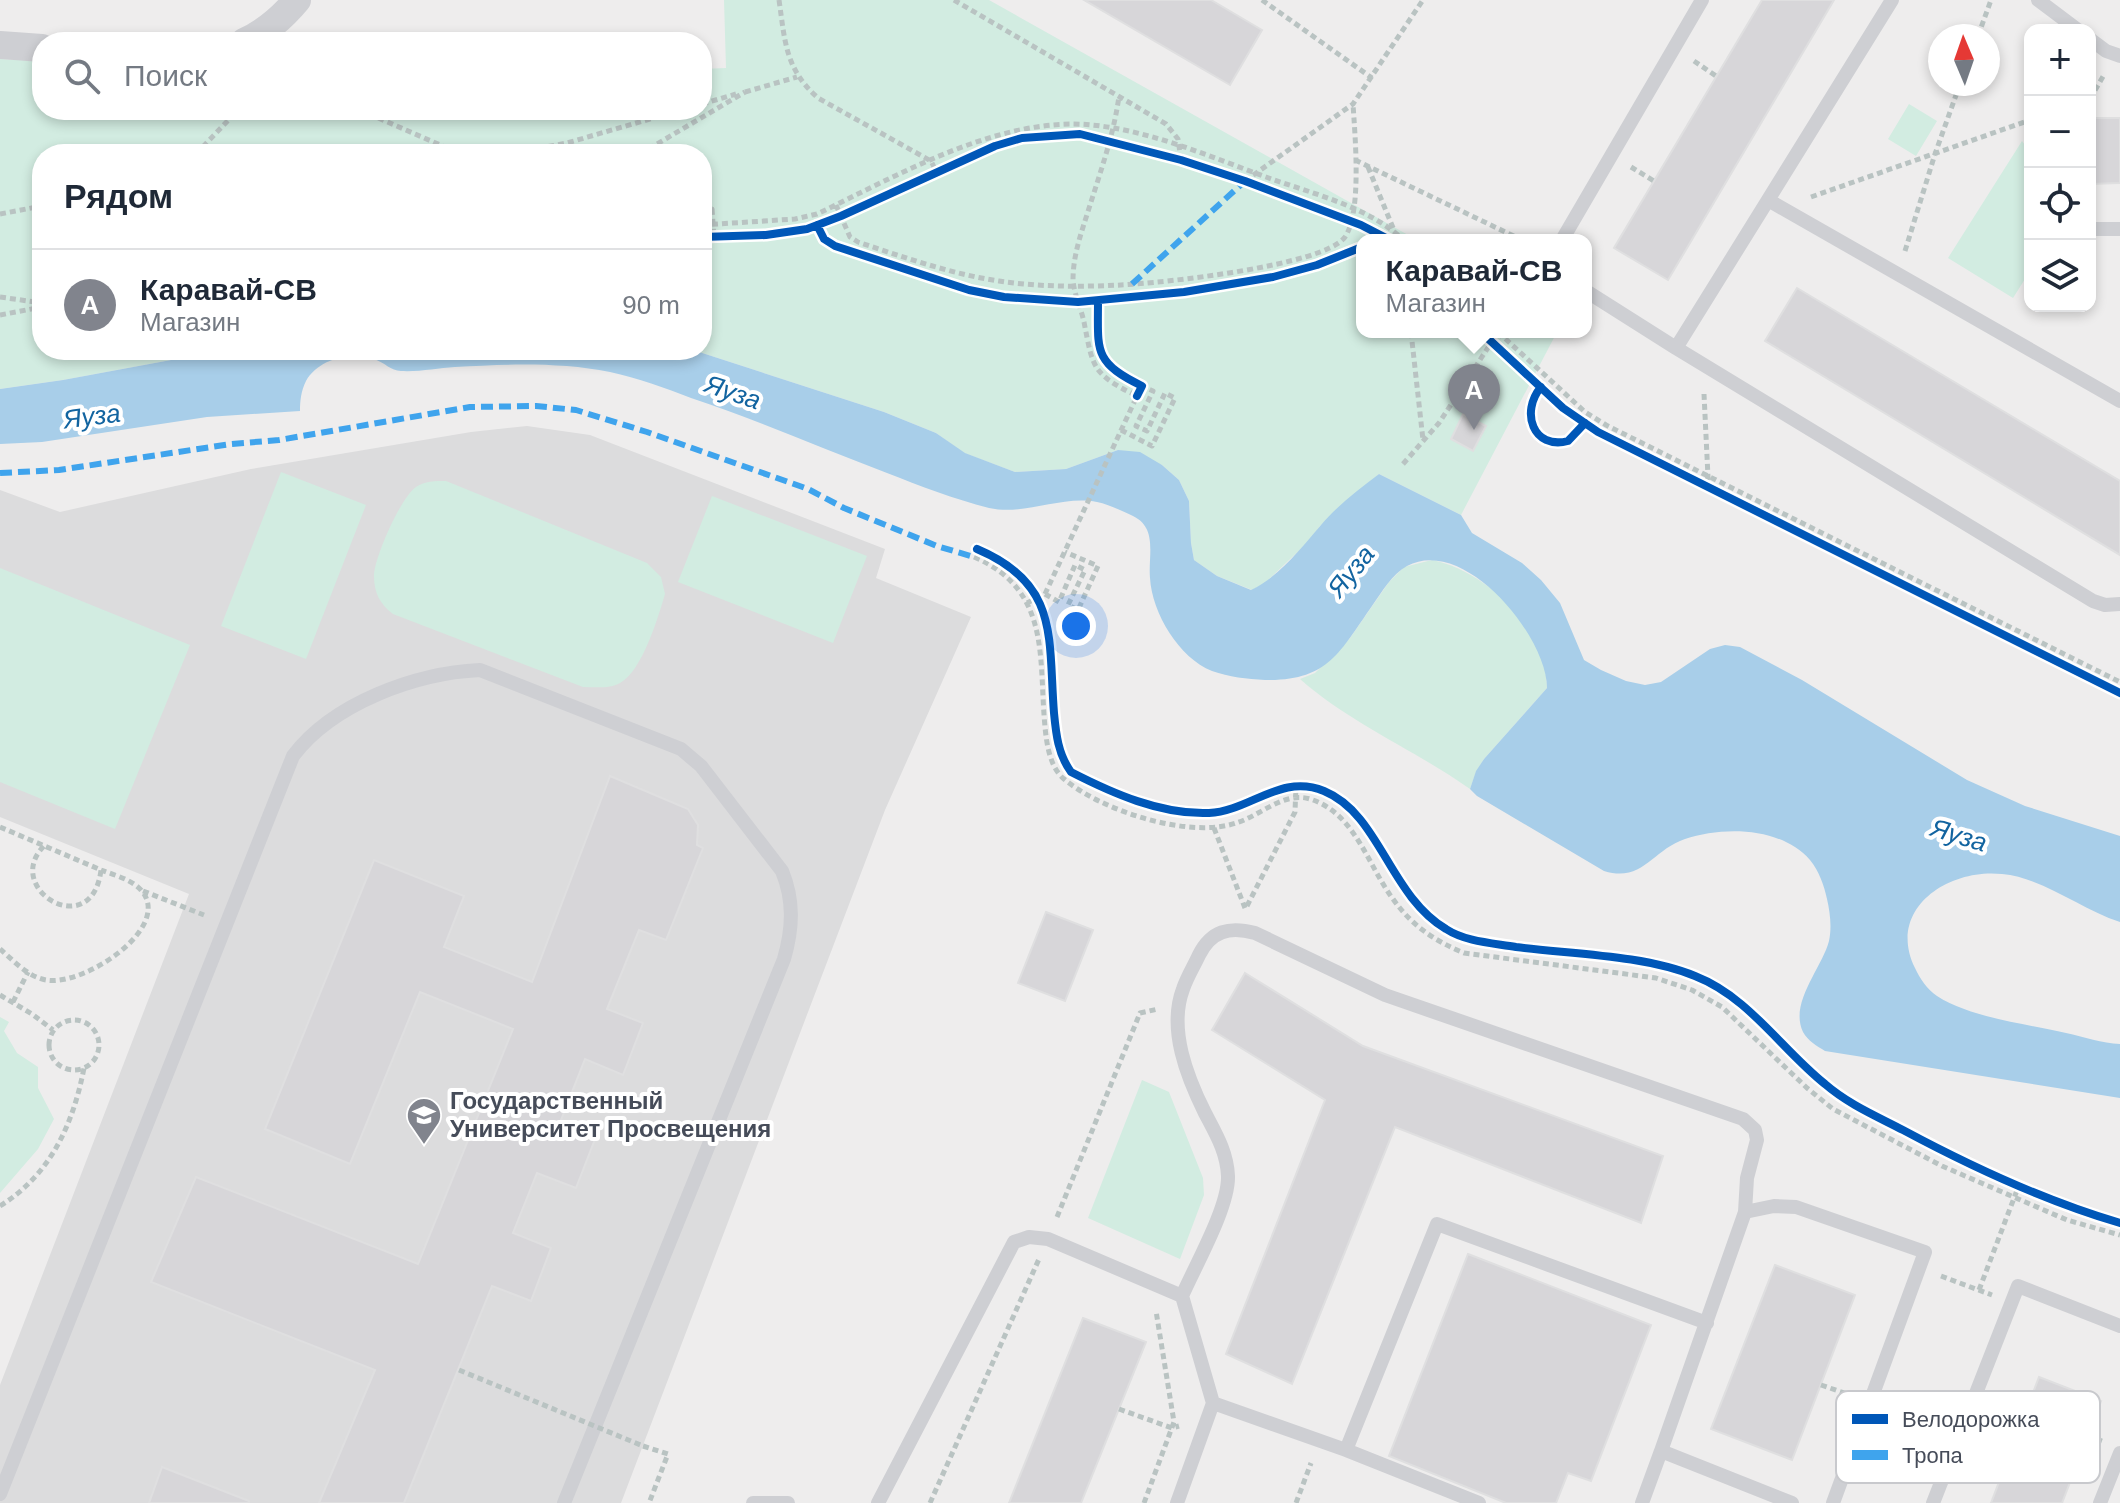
<!DOCTYPE html>
<html lang="ru">
<meta charset="utf-8">
<style>
body{margin:0;font-family:Helvetica,sans-serif;background:#f2f2f3;color:#1f2937}
.controls{position:absolute;right:24px;top:24px;display:grid;overflow:hidden;border-radius:16px;box-shadow:0 4px 12px #0003}
.controls button{width:72px;height:72px;display:grid;place-items:center;padding:0;border:0;border-bottom:2px solid #e0e1e3;background:#fff;color:#1f2937;font:40px sans-serif}
.compass{position:absolute;left:1928px;top:24px;width:72px;height:72px;border-radius:50%;background:#fff;box-shadow:0 4px 12px #0003;rotate:358deg}
.you{position:absolute;left:1076px;top:626px;width:28px;height:28px;margin:-20px;border:6px solid #fff;border-radius:50%;background:#1a73e8;box-shadow:0 0 0 12px #1a73e833}
.badge{display:grid;place-items:center;width:52px;height:52px;border-radius:50%;background:#81848d;color:#fff;font-size:26px;font-weight:700}
.pin{position:absolute;translate:-50% -66px;filter:drop-shadow(0 2px 4px #0008)}
.pin::after{content:'';position:absolute;top:42px;width:28px;height:24px;background:inherit;clip-path:polygon(0 0,100% 0,50% 100%)}
.popup{position:absolute;left:1356px;top:234px;width:236px;height:104px;box-sizing:border-box;display:grid;place-content:center;border-radius:16px;background:#fff;filter:drop-shadow(0 2px 6px #0005);font-size:26px;white-space:nowrap;color:#747a83}
.popup b{font-size:30px;color:#1f2937}
.popup::after{content:'';position:absolute;left:50%;top:100%;margin-left:-16px;border:16px solid transparent;border-top-color:#fff}
.list{margin:0;padding:0;list-style:none}
h2{display:flex;justify-content:space-between;align-items:center;height:104px;margin:0;padding:0 32px;font-size:34px}
h2 small{font-size:26px;font-weight:400;color:#747a83}
.list li{display:grid;grid-template-columns:52px 1fr auto;gap:24px;align-items:center;box-sizing:border-box;height:112px;padding:0 32px;border-top:2px solid #e0e1e3}
.list b{display:block;font-size:30px;white-space:nowrap}
.list p{margin:0;font-size:26px;white-space:nowrap;color:#747a83}
.list em{font-size:26px;font-style:normal;color:#747a83}
.icon{flex:none;width:44px;height:44px;fill:none;stroke:currentColor;stroke-width:2;stroke-linecap:round;stroke-linejoin:round}
.map{position:relative;flex:none;width:2120px;height:1503px;overflow:hidden}
.search{position:absolute;background:#fff;box-shadow:0 4px 12px #0003;left:32px;top:32px;width:680px;height:88px;display:flex;align-items:center;gap:20px;box-sizing:border-box;padding:0 28px;border-radius:32px;color:#747a83;font-size:30px}
.panel{position:absolute;background:#fff;box-shadow:0 4px 12px #0003;left:32px;top:144px;width:680px;height:216px;border-radius:32px}
.map>svg:first-child{display:block}
.education{fill:#dcdcdd}
.green{fill:#d2ece1}
.water{fill:#a8cee9}
.building{fill:#d7d6d9;stroke:#dfdfe0;stroke-width:2}
.lines{fill:none;stroke-linecap:round;stroke-linejoin:round}
.path{stroke:#b9c3c2;stroke-width:5;stroke-dasharray:6 4;stroke-linecap:butt}
.service{stroke:#cecfd3;stroke-width:14}
.minor{stroke:#cecfd3;stroke-width:28}
.path-bridge{stroke:#b9c3c2;stroke-width:5;stroke-dasharray:6 4;stroke-linecap:butt}
.quiet{stroke:#3fa4ed;stroke-width:6;stroke-dasharray:12 6;stroke-linecap:butt}
.cycleway-casing{stroke:#fff;stroke-width:13}
.cycleway{stroke:#0057b8;stroke-width:8}
.labels{text-anchor:middle;stroke-width:8;stroke-linejoin:round;paint-order:stroke}
.poi-label{font-size:24px;font-weight:bold;fill:#464c59;stroke:#fff;text-anchor:start}
.water-label{font-size:26px;font-style:italic;fill:#1264a0;stroke:#fff}
.key{fill:#fff;stroke:#c8c9cd;stroke-width:2}
.key-label{font-size:22px;fill:#464c59}
</style>
<div class="map">
<svg width="2120" height="1503" viewBox="0 0 2120 1503">
<rect width="100%" height="100%" fill="#eeeded"/>
<!-- education -->
<path class="education" d="M527,426L590,435L885,549L876,578L971,617L885,810L621,1503H0V1385L189,894L0,817V490L60,512L251,469L471,432Z"/>
<!-- green -->
<path class="green" d="M724,0H989L1417,240H1362V332H1557L1461,515L1379,474L1320,526L1307,543L1264,584L1252,590L1217,576L1194,560L1191,543L1189,501L1179,480L1162,465L1118,450L1066,469L1015,472L964,453L936,433L884,412L693,350H702V154H42V350H225L63,380L0,389V59L42,61V110H702V69L726,68Z
M1909,104L1937,121L1916,156L1888,139Z
M2022,141L2030,152V271L2013,298L1948,258Z
M281,472L366,505L306,659L221,626Z
M446,481L647,563L661,577L665,594C658,618 642,671 620,683C609,689 596,687 583,687L393,614C380,604 374,593 374,576C374,558 401,497 416,487C425,481 435,481 446,481Z
M712,496L867,556L833,643L678,582Z
M1432,560C1487,571 1547,629 1547,688L1484,759L1476,772L1470,789C1415,750 1351,724 1300,679L1315,673L1350,638L1389,582L1404,567Z
M0,568L190,645L115,829L0,782Z
M0,1017L9,1022L4,1031L17,1053L38,1067V1088L54,1119L38,1149L0,1193Z
M1142,1080L1169,1092L1203,1178L1204,1195L1180,1259L1088,1218Z"/>
<!-- water -->
<path class="water" d="M225,350H693L884,412L936,433L965,453L1015,472L1066,469L1118,450L1140,452L1162,465L1179,480L1189,501L1191,543L1194,560L1217,576L1251,590C1280,576 1301,548 1321,525C1338,505 1358,490 1379,474L1461,515L1472,533L1522,563L1541,580L1560,603L1584,660L1601,670L1626,681L1645,685L1661,682L1710,649L1725,645L1740,647L1802,680L1967,780L2025,806L2120,836V922C2080,909 2044,878 2002,874C1948,868 1886,909 1915,968C1920,979 1927,989 1937,996C1971,1018 2028,1024 2066,1033C2084,1037 2102,1043 2120,1044V1098L1825,1051C1817,1046 1808,1041 1803,1032C1789,1003 1822,968 1829,941C1832,927 1830,912 1827,899C1824,885 1819,871 1810,860C1781,827 1724,826 1685,839C1652,850 1643,883 1604,871L1477,796L1470,789L1476,771L1484,759L1547,688C1547,636 1464,535 1407,566C1392,574 1382,592 1372,606C1339,653 1328,681 1265,680C1247,679 1229,677 1212,671C1179,658 1152,613 1150,578C1148,556 1158,528 1133,516C1122,511 1108,504 1097,502C1061,495 1026,516 989,508C954,499 920,486 887,473C821,448 757,420 691,398C665,388 638,378 610,372C559,362 507,364 455,367C438,368 419,372 401,371C391,371 384,362 374,359C351,351 318,359 306,381C301,391 300,401 300,411L207,417L42,442L0,444V389L63,380Z"/>
<!-- building -->
<path class="building" d="M1084,0H1211L1262,30L1230,85Z
M1762,0H1834L1668,280L1614,248Z
M2090,118H2120V183L2090,184Z
M1797,288L2120,481V555L1765,341Z
M1463,414L1486,426L1473,451L1451,439Z
M610,776L688,809L698,825L697,845L703,848L666,940L639,930L607,1009L643,1023L623,1075L585,1059L561,1120L597,1134L576,1188L537,1173L513,1233L551,1248L531,1301L492,1286L404,1503H319L375,1370L151,1282L196,1177L418,1264L513,1029L420,992L350,1164L265,1129L374,860L464,896L444,947L532,982Z
M1046,912L1093,930L1065,1001L1018,983Z
M1245,973L1363,1046L1663,1156L1641,1223L1395,1127L1292,1384L1226,1354L1325,1100L1212,1030Z
M1468,1254L1651,1325L1591,1481L1568,1473L1556,1503H1506L1389,1456Z
M1775,1265L1855,1295L1792,1460L1711,1429Z
M1083,1318L1146,1342L1081,1503H1009Z
M2039,1377L2101,1401L2088,1436L2062,1503H1991Z
M162,1467L249,1501V1503H149Z"/>
<g class="lines">
<!-- path -->
<path class="path" d="M779,0C785,41 785,69 818,98L931,161L936,171
M954,0L1166,124L1178,139L1181,160
M1262,0L1372,78
M1978,36L1991,0
M1694,61L1716,76
M745,92L797,77
M2090,99L2105,73
M702,104L736,94
M360,110L461,154
M196,154L238,110
M509,154L567,143L681,110
M640,154L745,92
M1355,160L1522,240
M1368,167L1398,240
M1631,167L1654,181
M1245,181L1353,104L1423,0
M1811,197L2030,120
M836,205L850,237L858,242C903,257 951,274 999,281C1038,287 1081,287 1121,285C1161,283 1324,266 1345,237C1362,212 1355,136 1353,104
M702,208L712,209L714,237
M0,214L42,206
M702,225L795,219L817,214C899,175 999,116 1092,125C1152,131 1211,157 1266,177C1313,194 1367,206 1404,240
M1905,251L1935,154L1960,84
M0,297L42,303
M0,315L42,307
M1411,332L1423,440
M1498,332L1585,412L1606,425L2120,682
M1704,394L1708,477L1704,487
M1121,430L1152,446L1175,398L1165,393L1147,431L1136,426L1153,391L1142,386
M1403,464L1439,423L1491,343L1504,332
M974,557C1055,592 1037,664 1046,736C1048,751 1052,769 1064,779C1102,811 1189,839 1236,823C1260,816 1284,791 1310,799C1355,813 1367,864 1393,899C1412,926 1435,941 1464,953L1656,978L1692,990L1722,1007L1807,1088L1833,1109L1942,1166L2067,1220L2120,1235
M1045,594L1059,602L1075,565L1085,570L1068,605L1078,610L1098,566L1065,552
M1027,603L1045,594L1137,396C1092,374 1093,368 1084,322C1081,308 1074,294 1073,280C1073,253 1083,228 1091,202C1102,167 1114,133 1119,96
M0,827L101,870C92,944 0,888 45,845
M1214,828L1245,908
M143,891L204,915
M1247,906L1295,812L1296,785
M0,949C13,960 28,977 46,980C84,987 176,926 140,889C130,879 114,875 101,870
M0,995L32,1014L53,1030
M13,1002L28,972
M49 1045a25 25 0 1 1 50 0a25 25 0 1 1-50 0Z
M0,1206C50,1175 73,1125 84,1068
M1057,1217L1140,1013L1158,1009
M1941,1276L1992,1295
M1979,1290L2019,1185
M1821,1385L1850,1395
M1119,1409L1172,1428L1179,1426
M2088,1436L2102,1441
M643,1446L668,1454L649,1503
M930,1503L1039,1259
M1144,1503L1174,1422L1156,1311
M1296,1503L1311,1463"/>
<!-- service -->
<path class="service" d="M2038,0L2078,30
M2090,39L2106,51L2120,56
M1768,200L1892,0
M2095,229H2120
M1562,240L1702,0
M1586,291L1676,348
M2120,401L1768,200L1676,348L2093,601L2105,605L2120,604
M1745,1212L1774,1206L1796,1207L1925,1252L1833,1503
M1346,1450L1479,1503
M1661,1451L1745,1212L1747,1178L1757,1140L1755,1130L1743,1119L1385,995L1255,933C1229,926 1211,931 1199,955C1194,966 1187,977 1183,989C1168,1029 1187,1077 1205,1113C1216,1134 1227,1152 1228,1176C1229,1207 1195,1266 1182,1296L1213,1403L1346,1450L1437,1224L1707,1323
M0,1494L293,756C333,703 416,673 480,670L681,749L701,766L782,871C794,900 793,928 784,959L564,1503
M753,1503H788
M878,1503L1014,1242L1029,1237L1048,1239L1182,1296
M1177,1503L1213,1403
M1642,1503L1661,1451L1792,1503
M1933,1503L2018,1286L2120,1326
M2100,1503L2120,1453"/>
<!-- minor -->
<path class="minor" d="M244,42C266,32 282,18 297,0
M0,45L42,48"/>
<!-- path-bridge -->
<path class="path-bridge" d="M459,1370L643,1446"/>
<!-- quiet -->
<path class="quiet" d="M1132,284L1245,181
M0,473L59,470L231,444L279,440L470,407L536,406L576,410L647,432L808,489L844,508L937,546L974,557"/>
<!-- cycleway casing -->
<g class="cycleway-casing">
<path id="cycleway" d="M817,225L824,239L835,246L969,290L1004,297L1078,302L1184,292L1273,277L1317,265L1362,247
M702,237L766,235L807,229L841,216L995,146L1022,138L1080,134L1181,160L1245,181L1361,225L1390,240
M1098,301C1098,351 1093,362 1142,386L1137,396
M1481,332L1563,408L1598,432L2120,693
M1541,387C1520,412 1533,450 1568,441L1585,423
M977,549C1060,584 1048,638 1054,713C1056,734 1058,754 1071,772C1112,793 1161,815 1209,813C1250,811 1281,773 1324,791C1380,814 1389,895 1446,929C1466,942 1493,943 1516,947C1571,954 1644,955 1695,976C1749,997 1781,1049 1825,1084C1848,1104 1876,1116 1903,1130C1972,1167 2045,1201 2120,1223"/>
</g>
<!-- cycleway -->
<use href="#cycleway" class="cycleway"/>
</g>
<!-- icons -->
<defs>
<g id="university-pin" transform="scale(1.8)"><path d="M0 17L-7.5 6A9.5 9.5 0 1 1 7.5 6Z" fill="#81848d" stroke="#fff"/><path d="M0-5L7-2L0 1L-7-2ZM-4 1L0 2.5L4 1V4Q0 6-4 4Z" fill="#fff"/></g>
</defs>
<g fill-rule="evenodd">
<use href="#university-pin" x="424" y="1115"/>
</g>
<g class="labels">
<!-- poi labels -->
<g class="poi-label">
<text x="450" y="1109">Государственный<tspan x="450" dy="28">Университет Просвещения</tspan></text>
</g>
<!-- water labels -->
<g class="water-label">
<text transform="translate(733 392) rotate(19)" y="9">Яуза</text>
<text transform="translate(92 416) rotate(-7)" y="9">Яуза</text>
<text transform="translate(1351 571) rotate(-51)" y="9">Яуза</text>
<text transform="translate(1959 835) rotate(17)" y="9">Яуза</text>
</g>
</g>
<!-- legend -->
<rect x="1836" y="1391" width="264" height="92" rx="12" class="key"/>
<rect x="1852" y="1414" width="36" height="10" fill="#0057b8"/>
<rect x="1852" y="1450" width="36" height="10" fill="#3fa4ed"/>
<g class="key-label">
<text x="1902" y="1427">Велодорожка</text>
<text x="1902" y="1463">Тропа</text>
</g>
</svg>
<div class="controls">
<button>+</button>
<button>−</button>
<button><svg class="icon" aria-label="locate" viewBox="0 0 24 24"><circle cx="12" cy="12" r="6"/><path d="M12 2v4M12 18v4M2 12h4M18 12h4"/></svg></button>
<button><svg class="icon" aria-label="layers" viewBox="0 0 24 24"><path d="M12 4l9 5-9 5-9-5zM3 14l9 5 9-5"/></svg></button>
</div>
<svg class="compass" viewBox="-18 -18 36 36"><path d="M0-13l5 13h-10z" fill="#e53935"/><path d="M0 13l5-13h-10z" fill="#747a83"/></svg>
<div class="you"></div>
<div class="pin badge" style="left:1474px;top:430px">A</div>
<div class="popup"><b>Каравай-СВ</b>Магазин</div>
<div class="search"><svg class="icon" aria-label="search" viewBox="0 0 24 24"><circle cx="10" cy="10" r="6"/><path d="M15 15l6 6"/></svg>Поиск</div>
<section class="panel">
<h2>Рядом<small></small></h2>
<ul class="list">
<li><span class="badge">A</span><div><b>Каравай-СВ</b><p>Магазин</p></div><em>90 m</em></li>
</ul>
</section>
</div>
